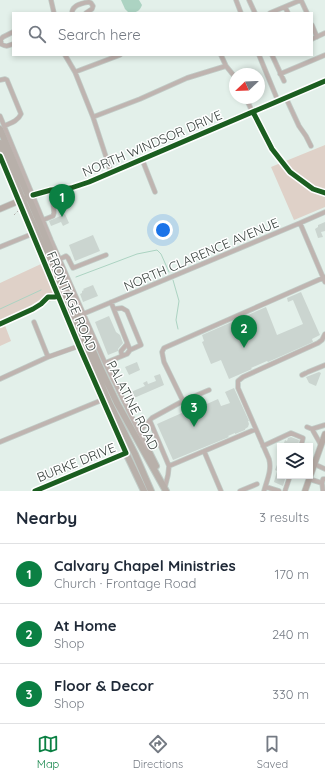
<!DOCTYPE html>
<meta charset="utf-8">
<style>
body{margin:0;font-family:Quicksand,sans-serif;background:#f6f6f7;color:#1f2937}
.controls{position:absolute;right:12px;bottom:12px;display:grid;overflow:hidden;border-radius:0px;box-shadow:0 2px 6px #0003}
.controls button{width:36px;height:36px;display:grid;place-items:center;padding:0;border:0;border-bottom:1px solid #e0e1e3;background:#fff;color:#1f2937;font:20px sans-serif}
.compass{position:absolute;left:229px;top:68px;width:36px;height:36px;border-radius:50%;background:#fff;box-shadow:0 2px 6px #0003;rotate:247deg}
.you{position:absolute;left:163px;top:230px;width:14px;height:14px;margin:-10px;border:3px solid #fff;border-radius:50%;background:#1a73e8;box-shadow:0 0 0 6px #1a73e833}
.badge{display:grid;place-items:center;width:26px;height:26px;border-radius:50%;background:#0b8043;color:#fff;font-size:13px;font-weight:700}
.pin{position:absolute;translate:-50% -33px;filter:drop-shadow(0 1px 2px #0008)}
.pin::after{content:'';position:absolute;top:21px;width:14px;height:12px;background:inherit;clip-path:polygon(0 0,100% 0,50% 100%)}
.list{margin:0;padding:0;list-style:none}
h2{display:flex;justify-content:space-between;align-items:center;height:52px;margin:0;padding:0 16px;font-size:17px}
h2 small{font-size:13px;font-weight:400;color:#747a83}
.list li{display:grid;grid-template-columns:26px 1fr auto;gap:12px;align-items:center;box-sizing:border-box;height:60px;padding:0 16px;border-top:1px solid #e0e1e3}
.list b{display:block;font-size:15px;white-space:nowrap}
.list p{margin:0;font-size:13px;white-space:nowrap;color:#747a83}
.list em{font-size:13px;font-style:normal;color:#747a83}
.icon{flex:none;width:22px;height:22px;fill:none;stroke:currentColor;stroke-width:2;stroke-linecap:round;stroke-linejoin:round}
.map{position:relative;flex:none;width:325px;height:491px;overflow:hidden}
.search{position:absolute;background:#fff;box-shadow:0 2px 6px #0003;left:12px;right:12px;top:12px;height:44px;display:flex;align-items:center;gap:10px;box-sizing:border-box;padding:0 14px;border-radius:0px;color:#747a83;font-size:15px}
.sheet{height:232px;background:#fff}
nav{display:flex;justify-content:space-around;align-items:center;box-sizing:border-box;height:56px;border-top:1px solid #e0e1e3;background:#fff;font-size:11px;color:#747a83}
nav a{display:grid;justify-items:center;gap:2px}
nav .on{color:#0b8043}
.map>svg:first-child{display:block}
.green{fill:#dfd1c8}
.water{fill:#acd3c2}
.lines{fill:none;stroke-linecap:round;stroke-linejoin:round}
.stream{stroke:#acd3c2;stroke-width:1}
.building{fill:#cbd5d0}
.minor-casing{stroke:#c1ccc7;stroke-width:5.5}
.major-casing{stroke:#c1ccc7;stroke-width:7}
.highway-casing{stroke:#c1ccc7;stroke-width:8}
.path{stroke:#b3b0ac;stroke-width:1;stroke-dasharray:2 2;stroke-linecap:butt}
.minor{stroke:#bfb4b0;stroke-width:4}
.major{stroke:#b7aca6;stroke-width:5.5}
.highway{stroke:#b8b0aa;stroke-width:6}
.cycleway-casing{stroke:#fff;stroke-width:8}
.cycleway{stroke:#1b5e20;stroke-width:5}
.labels{text-anchor:middle;stroke-width:3;stroke-linejoin:round;paint-order:stroke}
.street-label{font-size:13px;fill:#343e39;stroke:#fff}
</style>
<div class="map">
<svg width="325" height="491" viewBox="0 0 325 491">
<rect width="100%" height="100%" fill="#e3f0ea"/>
<!-- green -->
<path class="green" d="M325,145V207L294,220L271,167Z
M41,264L56,299L44,304L35,310L4,323L11,341L0,346V283Z"/>
<!-- water -->
<path class="water" d="M121,0H139L142,5C140,11 136,13 129,13L125,9Z"/>
<g class="lines">
<!-- stream -->
<path class="stream" d="M76,277L137,254L157,250L161,254L169,272
M173,280L179,301L176,320L178,329
M0,309L41,290"/>
</g>
<!-- building -->
<path class="building" d="M65,214L69,223L63,226L61,222L51,226L49,221Z
M325,222V231L321,232L323,237L318,238L315,229L318,227V225Z
M93,235L100,251L75,261L69,245Z
M93,285L98,296L83,302L80,294L82,293V291L84,290L83,289Z
M301,292L320,335L312,339L313,342L268,362L267,361L251,368L252,369L229,379L221,360L211,364L202,342L204,341L202,335L266,307L277,335L303,324L293,300L288,302L287,298Z
M109,316L116,332L120,335L123,343L118,349V351L108,355L95,322Z
M137,362L140,370L129,375L125,367Z
M319,372L321,373L316,386L309,383L306,377Z
M160,374L164,385L134,398L131,392L145,386L143,383L147,381L148,384L156,381L154,376Z
M234,388L249,421H248L249,424L248,427L245,429V430L235,434V433L228,436L229,437L173,460L157,424L184,412L182,408L189,405L191,411L218,399L221,406L230,403L225,392Z
M291,437L299,440L298,446H283L285,440L287,441L288,438Z
M280,457V476H286L283,486L274,482L277,471L275,470Z"/>
<g class="lines">
<!-- minor casing -->
<g class="minor-casing">
<path id="minor" d="M51,0L54,13
M236,0L241,13
M249,0L255,13
M301,0L307,13
M285,7L288,13
M72,13C72,5 82,3 89,2L91,3L93,6L92,9L86,13
M270,13L301,0
M312,25L317,37
M13,32L3,37L1,39V44C6,47 8,46 13,44
M312,39L325,33
M65,55L75,72L93,117L111,172
M221,55L226,66L235,77
M259,55L278,101
M272,55L284,81
M75,72L120,55
M280,74L325,55
M0,80L5,79L7,80L21,114C18,121 11,123 4,126
M246,98L256,120L272,149L290,172L313,189L325,193
M286,98L299,126L306,136L311,146
M0,116L51,240L105,363L149,452
M93,117L140,99L187,78L226,66
M0,156L79,346L126,453L35,491
M142,159L155,192
M33,195L51,190L71,188L89,182L325,81
M43,220L53,216L54,213L52,189
M300,223L325,282
M0,247L32,234
M60,259L66,256L68,258L73,268L106,255
M111,302L130,350
M83,314L300,223L325,212
M34,322L48,357
M122,356L121,351L127,344
M105,363L127,354L130,350L141,345L127,311L122,308L114,309
M308,372L325,365
M302,375L306,373
M0,379L48,357L79,346
M183,401L164,362L162,352L164,348L325,277
M150,421L169,466
M307,427L312,429L325,425
M312,429L321,445
M139,432L152,418L183,401L209,390
M0,442L102,400
M263,446L291,433L303,438L301,446
M204,451L221,491
M314,464L325,469
M309,479L322,483
M165,487L168,475L169,466L256,429
M266,487L279,491
M240,491L257,484
M264,491C267,480 272,470 269,459L238,388V381L243,377L318,343L322,340L325,334
M285,491L290,476
M323,491L322,483L323,479H325"/>
</g>
<!-- major casing -->
<g class="major-casing">
<path id="major" d="M0,209L33,195
M305,491L325,434"/>
</g>
<!-- highway casing -->
<g class="highway-casing">
<path id="highway" d="M0,129L99,365L117,403L166,491
M0,143L23,200L109,402L135,454L151,491
M149,452L156,466
M126,453L144,491"/>
</g>
<!-- path -->
<path class="path" d="M14,215L18,211"/>
<!-- minor -->
<use href="#minor" class="minor"/>
<!-- major -->
<use href="#major" class="major"/>
<!-- highway -->
<use href="#highway" class="highway"/>
<!-- cycleway casing -->
<g class="cycleway-casing">
<path id="cycleway" d="M253,112L272,149L290,172L313,189L325,193
M0,156L79,346L126,453L35,491
M33,195L51,190L71,188L89,182L325,81
M0,324L33,309L41,304L48,297H55"/>
</g>
<!-- cycleway -->
<use href="#cycleway" class="cycleway"/>
</g>
<g class="labels">
<!-- street labels -->
<g class="street-label">
<text transform="translate(152 143) rotate(-23)" y="5">NORTH WINDSOR DRIVE</text>
<text transform="translate(201 254) rotate(-23)" y="5">NORTH CLARENCE AVENUE</text>
<text transform="translate(72 301) rotate(67)" y="5">FRONTAGE ROAD</text>
<text transform="translate(133 405) rotate(63)" y="5">PALATINE ROAD</text>
<text transform="translate(76 462) rotate(-22)" y="5">BURKE DRIVE</text>
</g>
</g>
</svg>
<div class="controls">
<button><svg class="icon" aria-label="layers" viewBox="0 0 24 24"><path d="M12 4l9 5-9 5-9-5zM3 14l9 5 9-5"/></svg></button>
</div>
<svg class="compass" viewBox="-18 -18 36 36"><path d="M0-13l5 13h-10z" fill="#e53935"/><path d="M0 13l5-13h-10z" fill="#747a83"/></svg>
<div class="you"></div>
<div class="pin badge" style="left:62px;top:217px">1</div>
<div class="pin badge" style="left:244px;top:348px">2</div>
<div class="pin badge" style="left:194px;top:427px">3</div>
<div class="search"><svg class="icon" aria-label="search" viewBox="0 0 24 24"><circle cx="10" cy="10" r="6"/><path d="M15 15l6 6"/></svg>Search here</div>
</div>
<section class="sheet">
<h2>Nearby<small>3 results</small></h2>
<ul class="list">
<li><span class="badge">1</span><div><b>Calvary Chapel Ministries</b><p>Church · Frontage Road</p></div><em>170 m</em></li>
<li><span class="badge">2</span><div><b>At Home</b><p>Shop</p></div><em>240 m</em></li>
<li><span class="badge">3</span><div><b>Floor &amp; Decor</b><p>Shop</p></div><em>330 m</em></li>
</ul>
</section>
<nav>
<a class="on"><svg class="icon" aria-label="map" viewBox="0 0 24 24"><path d="M3 6l6-2 6 2 6-2v14l-6 2-6-2-6 2zM9 4v14M15 6v14"/></svg>Map</a>
<a><svg class="icon" aria-label="directions" viewBox="0 0 24 24"><path d="M12 3l9 9-9 9-9-9zM9 14v-3h6M13 9l2 2-2 2"/></svg>Directions</a>
<a><svg class="icon" aria-label="saved" viewBox="0 0 24 24"><path d="M7 4h10v16l-5-4-5 4z"/></svg>Saved</a>
</nav>
